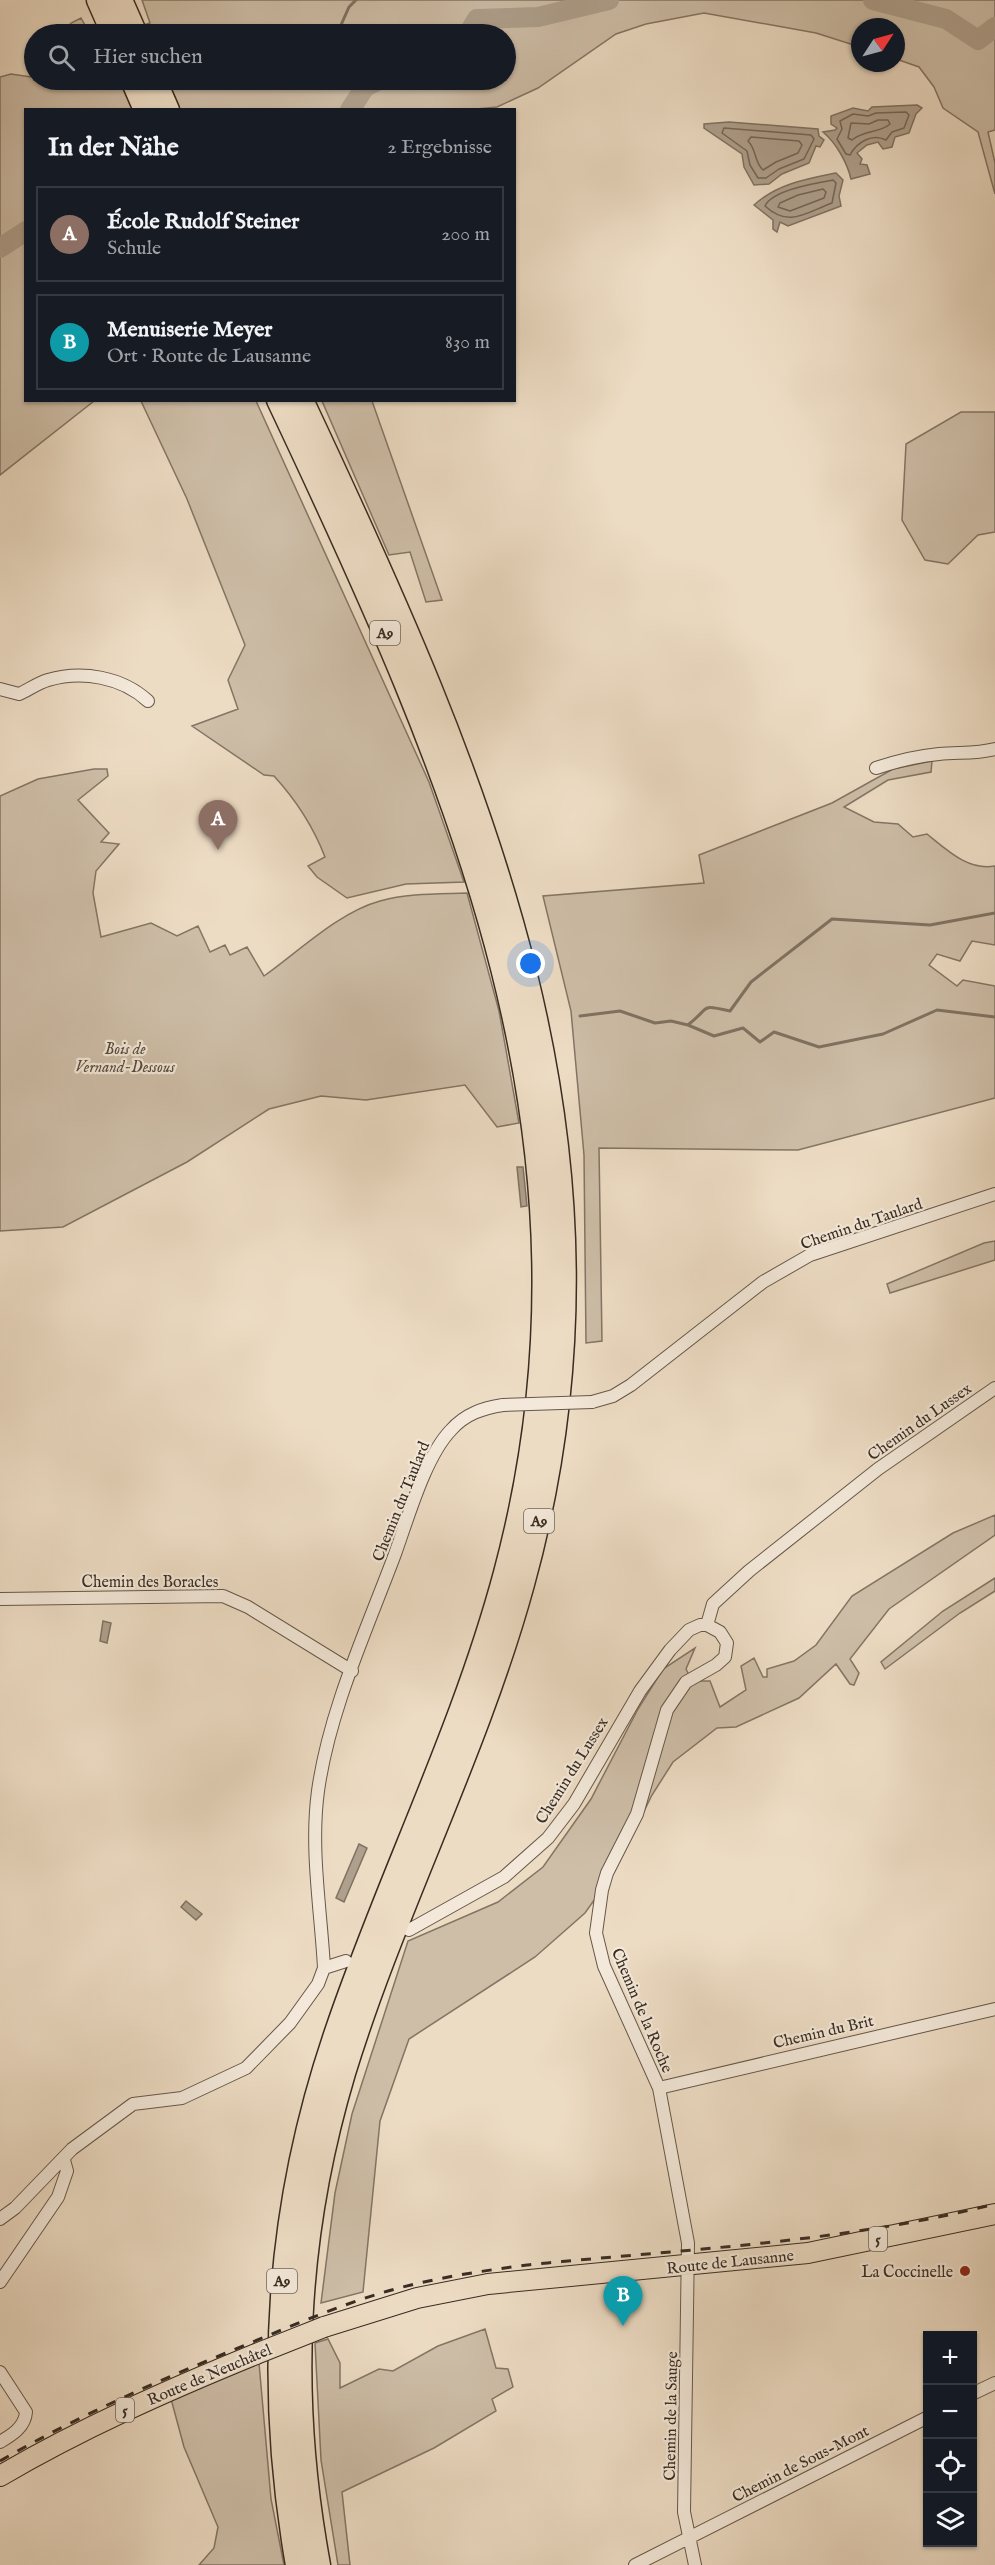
<!DOCTYPE html>
<html lang="de">
<meta charset="utf-8">
<style>
body{margin:0;font-family:"IM FELL English",serif;background:#242831;color:#f1f3f6}
.controls{position:absolute;right:18px;bottom:18px;display:grid;overflow:hidden;border-radius:0px;box-shadow:0 2px 4px #0004}
.controls button{width:54px;height:54px;display:grid;place-items:center;padding:0;border:0;border-bottom:2px solid #363941;background:#171b24;color:#f1f3f6;font:30px sans-serif}
.compass{position:absolute;left:851px;top:18px;width:54px;height:54px;border-radius:50%;background:#171b24;box-shadow:0 2px 4px #0004;rotate:54deg}
.you{position:absolute;left:531px;top:964px;width:21px;height:21px;margin:-15px;border:4px solid #fff;border-radius:50%;background:#1a73e8;box-shadow:0 0 0 9px #1a73e833}
.badge{display:grid;place-items:center;width:39px;height:39px;border-radius:50%;background:#0b8043;color:#fff;font-size:20px;font-weight:700}
.pin{position:absolute;translate:-50% -50px;filter:drop-shadow(0 2px 3px #0008)}
.pin::after{content:'';position:absolute;top:32px;width:21px;height:18px;background:inherit;clip-path:polygon(0 0,100% 0,50% 100%)}
.list{margin:0;padding:0;list-style:none}
h2{display:flex;justify-content:space-between;align-items:center;height:78px;margin:0;padding:0 24px;font-size:26px}
h2 small{font-size:20px;font-weight:400;color:#9ea1a6}
.list li{display:grid;grid-template-columns:39px 1fr auto;gap:18px;align-items:center;box-sizing:border-box;height:96px;margin:0 12px 12px;padding:0 12px;border:2px solid #363941;border-radius:0px}
.list b{display:block;font-size:22px;white-space:nowrap}
.list p{margin:0;font-size:20px;white-space:nowrap;color:#9ea1a6}
.list em{font-size:20px;font-style:normal;color:#9ea1a6}
.icon{flex:none;width:33px;height:33px;fill:none;stroke:currentColor;stroke-width:2;stroke-linecap:round;stroke-linejoin:round}
.map{position:relative;flex:none;width:995px;height:2565px;overflow:hidden}
.search{position:absolute;background:#171b24;box-shadow:0 2px 4px #0004;left:24px;top:24px;width:492px;height:66px;display:flex;align-items:center;gap:15px;box-sizing:border-box;padding:0 21px;border-radius:33px;color:#9ea1a6;font-size:22px}
.panel{position:absolute;background:#171b24;box-shadow:0 2px 4px #0004;left:24px;top:108px;width:492px;height:294px;border-radius:0px}
.map>svg:first-child{display:block}
.green{fill:#cebea8;stroke:#837565;stroke-width:1.5}
.water{fill:#afa08d;stroke:#7f7262;stroke-width:1.5}
.lines{fill:none;stroke-linecap:round;stroke-linejoin:round}
.shore{stroke:#746658;stroke-width:1.5}
.stream{stroke:#7f7262;stroke-width:3}
.river{stroke:#afa08d;stroke-width:20}
.street-casing{stroke:#65584a;stroke-width:14}
.primary-casing{stroke:#382c22;stroke-width:22}
.highway-casing{stroke:#382c22;stroke-width:25}
.street{stroke:#f3e8d9;stroke-width:12}
.primary{stroke:#eddcc4;stroke-width:20}
.highway{stroke:#eddcc4;stroke-width:22}
.rail{stroke:#382c22;stroke-width:3;stroke-dasharray:10 10;stroke-linecap:butt}
.street-bridge-casing{stroke:#65584a;stroke-width:14;stroke-linecap:butt}
.primary-bridge-casing{stroke:#382c22;stroke-width:22;stroke-linecap:butt}
.street-bridge{stroke:#f3e8d9;stroke-width:12}
.primary-bridge{stroke:#eddcc4;stroke-width:20}
.poi-dot{fill:#8f2418;stroke:#f3e8d9;stroke-width:2}
.labels{text-anchor:middle;stroke-width:4.5;stroke-linejoin:round;paint-order:stroke}
.shield{fill:#f3e8d9;stroke:#706459;stroke-width:1.5}
.shield-label{font-size:15px;font-weight:bold;fill:#382c22}
.park-label{font-size:16px;font-style:italic;fill:#56493d;stroke:#f3e8d9}
.street-label{font-size:16px;fill:#382c22;stroke:#f3e8d9}
.poi-label{font-size:16px;fill:#382c22;stroke:#f3e8d9;text-anchor:end}
</style>
<div class="map">
<svg width="995" height="2565" viewBox="0 0 995 2565">
<rect width="100%" height="100%" fill="#eddcc4"/>
<filter id="stains"><feTurbulence type="fractalNoise" baseFrequency=".00333" numOctaves="4"/><feColorMatrix values="0 0 0 0 .2 0 0 0 0 .09 0 0 0 0 .02 0 0 0 .5 -.17"/></filter>
<radialGradient id="worn" r=".72"><stop offset=".6" stop-color="#630" stop-opacity="0"/><stop offset="1" stop-color="#630" stop-opacity=".3"/></radialGradient>
<!-- green -->
<path class="green" d="M142,0H995V130L988,132L995,163V194L978,132L943,108L934,87L919,67L896,59V27H860V47L816,33L704,13L646,24L616,34L538,88L497,107L466,110H26V400L94,401L0,475V77L11,74L31,77L34,72V80H506V34H116L150,23Z
M81,18L90,34H62L71,23Z
M141,401H256L429,782L464,882L406,884L347,898L317,877L308,866L325,857C313,826 296,800 274,776L264,775L192,726L238,709L228,680L245,645L187,499Z
M322,401H372L442,600L426,602L410,552L389,555Z
M961,412H995V532L978,535L948,564L925,560L902,520L906,444Z
M932,761L931,772L888,780L844,807L874,822L898,824L913,837L927,834C947,850 968,871 995,866V945L972,941L960,961L937,954L929,965L957,986L963,980L995,986V1098L798,1150L599,1148L602,1341L586,1343L584,1155L571,1011L543,896L704,883L699,855L832,803L893,769Z
M94,769H107L108,776L78,800L109,833L101,842L119,844L96,871L93,893L101,937L151,923L177,936L198,926L210,952L225,945L230,955L247,947L264,976C298,952 339,912 380,901C408,893 438,894 467,893L499,1011L519,1123L497,1127L465,1085L366,1100L321,1096L269,1109L187,1162L63,1227L0,1231V796L38,779Z
M995,1241V1260L890,1293L887,1284L984,1243Z
M995,1515V1535L889,1609L850,1659L859,1673L854,1685L850,1684L836,1664L799,1698L736,1727L717,1728L673,1762L652,1795L614,1872L585,1913L535,1957L409,2039L380,2121L363,2292L321,2303L335,2193L352,2114L408,1941L498,1902L543,1867L591,1799L638,1709L663,1669L695,1648L686,1669L692,1681H710L720,1707L746,1690L741,1666L754,1658L763,1677H767V1669L794,1661L816,1645L852,1596L953,1533Z
M995,1578V1591L960,1613L885,1669L881,1662L943,1611Z
M485,2329L496,2368L508,2369L513,2387L492,2399L496,2411L434,2448L342,2492L350,2565H338L321,2460L315,2343L328,2339L340,2363V2388L379,2369L393,2371L438,2346Z
M259,2363L271,2499L284,2565H199L214,2548L218,2527L184,2447L171,2399Z"/>
<!-- water -->
<path class="water" d="M917,105L922,108L916,114L909,133L895,137L892,147L883,149L878,142L867,145L857,153L862,159L860,164L867,165L870,174L851,179C847,162 836,143 823,132L835,130L837,128L831,124V116L853,108L868,111L872,107Z
M729,122L818,129L819,136L824,140L820,147L816,146L809,163L782,174L769,184L754,185L744,167L742,154L704,128V124Z
M836,173L843,180L839,196L841,206L788,226L780,222L777,232L773,229V220L754,205C777,184 806,179 836,173Z
M517,1167H523L527,1206L521,1207Z
M103,1621L111,1623L107,1643L100,1641Z
M359,1844L367,1848L344,1902L336,1898Z
M186,1901L202,1914L196,1920L181,1907Z"/>
<g class="lines">
<!-- shore -->
<path class="shore" d="M906,112L909,115L904,128L892,132L886,140C872,133 857,142 850,155L846,154L837,139L842,129L840,121L853,114L868,116L876,113Z
M878,120H888L890,124C880,133 864,130 852,140L848,138L851,123L869,124Z
M724,128L811,135L814,139L804,159L779,169L766,178H758L750,165L747,151L722,133Z
M751,137L799,141L802,145L798,153L776,162L763,170C754,162 757,150 748,141Z
M833,180L836,183L832,203C805,213 789,228 765,206C772,190 816,183 833,180Z
M823,189L826,192L824,198L790,211L778,207L780,203L798,195Z"/>
<!-- stream -->
<path class="stream" d="M337,34L349,7L356,0
M358,80L365,87
M580,1016L620,1011L655,1023L671,1021L688,1025L714,1036L743,1028L760,1042L774,1032L819,1047L883,1034L937,1010L995,1017
M689,1024C711,1007 699,1004 730,1011L751,982L832,919L930,925L995,913"/>
<!-- river -->
<path class="river" d="M873,0L946,19L978,40L995,27
M468,34L477,19L538,17L609,0
M350,110L365,87L379,80
M0,248L26,231"/>
<!-- street casing -->
<g class="street-casing">
<path id="street" d="M0,689L19,694C28,690 38,683 48,680C82,670 122,677 148,701
M876,768C897,761 917,756 939,754C958,752 976,754 995,749
M592,1402L613,1396L631,1385L763,1282L810,1255L995,1194
M0,1599L223,1596L248,1607L352,1671
M707,1625L713,1604L749,1571L878,1469L995,1388
M409,1930L504,1877L548,1838L574,1804L640,1691L670,1650L689,1630L700,1625H707L720,1632L727,1643L725,1657L716,1665L686,1682L667,1710L637,1814L607,1873L602,1890L596,1933L604,1966L659,2088L688,2243L684,2512L695,2565
M324,1968L346,1961
M659,2088L995,2009
M0,2219L15,2208L72,2149L133,2104L182,2098L246,2068L290,2023L318,1984L324,1968C321,1911 310,1849 318,1791C329,1711 367,1629 395,1554C408,1518 425,1457 451,1430C465,1414 483,1408 503,1405
M0,2282L58,2197L67,2171L64,2160
M0,2372L26,2412C25,2427 12,2435 0,2442
M972,2394L995,2383
M635,2565L928,2417"/>
</g>
<!-- primary casing -->
<g class="primary-casing">
<path id="primary" d="M324,2327L417,2298L488,2284L808,2253L995,2214
M0,2476C82,2428 168,2390 256,2354"/>
</g>
<!-- highway casing -->
<g class="highway-casing">
<path id="highway" d="M98,0L113,34
M121,0L136,34
M132,80L145,110
M155,80L168,110
M278,400C458,781 620,1144 505,1573C463,1730 389,1876 337,2029C276,2206 265,2382 297,2565
M302,400C484,787 643,1150 523,1584C477,1752 395,1907 344,2073C295,2237 288,2397 319,2565"/>
</g>
<!-- street -->
<use href="#street" class="street"/>
<!-- primary -->
<use href="#primary" class="primary"/>
<!-- highway -->
<use href="#highway" class="highway"/>
<!-- rail -->
<path class="rail" d="M0,2461C73,2419 148,2385 226,2353C280,2331 333,2307 388,2291C434,2278 481,2271 527,2265C684,2249 842,2243 995,2204"/>
<!-- street-bridge casing -->
<g class="street-bridge-casing">
<path id="street-bridge" d="M503,1405L592,1402"/>
</g>
<!-- primary-bridge casing -->
<g class="primary-bridge-casing">
<path id="primary-bridge" d="M256,2354L324,2327"/>
</g>
<!-- street-bridge -->
<use href="#street-bridge" class="street-bridge"/>
<!-- primary-bridge -->
<use href="#primary-bridge" class="primary-bridge"/>
</g>
<!-- markers -->
<circle class="poi-dot" cx="965" cy="2271" r="6"/>
<g class="labels">
<!-- shield labels -->
<g class="shield">
<rect x="370" y="621" width="30" height="24" rx="4.5"/>
<rect x="524" y="1509" width="30" height="24" rx="4.5"/>
<rect x="869" y="2227" width="18" height="24" rx="4.5"/>
<rect x="267" y="2269" width="30" height="24" rx="4.5"/>
<rect x="116" y="2398" width="18" height="24" rx="4.5"/>
</g>
<g class="shield-label">
<text x="385" y="638">A9</text>
<text x="539" y="1526">A9</text>
<text x="878" y="2244">5</text>
<text x="282" y="2286">A9</text>
<text x="125" y="2415">5</text>
</g>
<!-- park labels -->
<g class="park-label">
<text x="125" y="1054">Bois de<tspan x="125" dy="18">Vernand-Dessous</tspan></text>
</g>
<!-- street labels -->
<g class="street-label">
<text transform="translate(861 1223) rotate(-19)" y="6">Chemin du Taulard</text>
<text transform="translate(919 1421) rotate(-35)" y="6">Chemin du Lussex</text>
<text transform="translate(400 1501) rotate(-68)" y="6">Chemin du Taulard</text>
<text x="150" y="1587">Chemin des Boracles</text>
<text transform="translate(571 1770) rotate(-58)" y="6">Chemin du Lussex</text>
<text transform="translate(643 2010) rotate(67)" y="6">Chemin de la Roche</text>
<text transform="translate(823 2031) rotate(-13)" y="6">Chemin du Brit</text>
<text transform="translate(730 2261) rotate(-6)" y="6">Route de Lausanne</text>
<text transform="translate(209 2374) rotate(-23)" y="6">Route de Neuchâtel</text>
<text transform="translate(670 2416) rotate(-89)" y="6">Chemin de la Sauge</text>
<text transform="translate(800 2463) rotate(-27)" y="6">Chemin de Sous-Mont</text>
</g>
<!-- poi labels -->
<g class="poi-label">
<text x="953" y="2277">La Coccinelle</text>
</g>
</g>
<rect width="100%" height="100%" filter="url(#stains)"/>
<rect width="100%" height="100%" fill="url(#worn)"/>
</svg>
<div class="controls">
<button>+</button>
<button>−</button>
<button><svg class="icon" aria-label="locate" viewBox="0 0 24 24"><circle cx="12" cy="12" r="6"/><path d="M12 2v4M12 18v4M2 12h4M18 12h4"/></svg></button>
<button><svg class="icon" aria-label="layers" viewBox="0 0 24 24"><path d="M12 4l9 5-9 5-9-5zM3 14l9 5 9-5"/></svg></button>
</div>
<svg class="compass" viewBox="-18 -18 36 36"><path d="M0-13l5 13h-10z" fill="#e53935"/><path d="M0 13l5-13h-10z" fill="#9ea1a6"/></svg>
<div class="you"></div>
<div class="pin badge" style="left:218px;top:850px;background:#8d6e63">A</div>
<div class="pin badge" style="left:623px;top:2326px;background:#0f9aa8">B</div>
<div class="search"><svg class="icon" aria-label="search" viewBox="0 0 24 24"><circle cx="10" cy="10" r="6"/><path d="M15 15l6 6"/></svg>Hier suchen</div>
<section class="panel">
<h2>In der Nähe<small>2 Ergebnisse</small></h2>
<ul class="list">
<li><span class="badge" style="background:#8d6e63">A</span><div><b>École Rudolf Steiner</b><p>Schule</p></div><em>200 m</em></li>
<li><span class="badge" style="background:#0f9aa8">B</span><div><b>Menuiserie Meyer</b><p>Ort · Route de Lausanne</p></div><em>830 m</em></li>
</ul>
</section>
</div>
